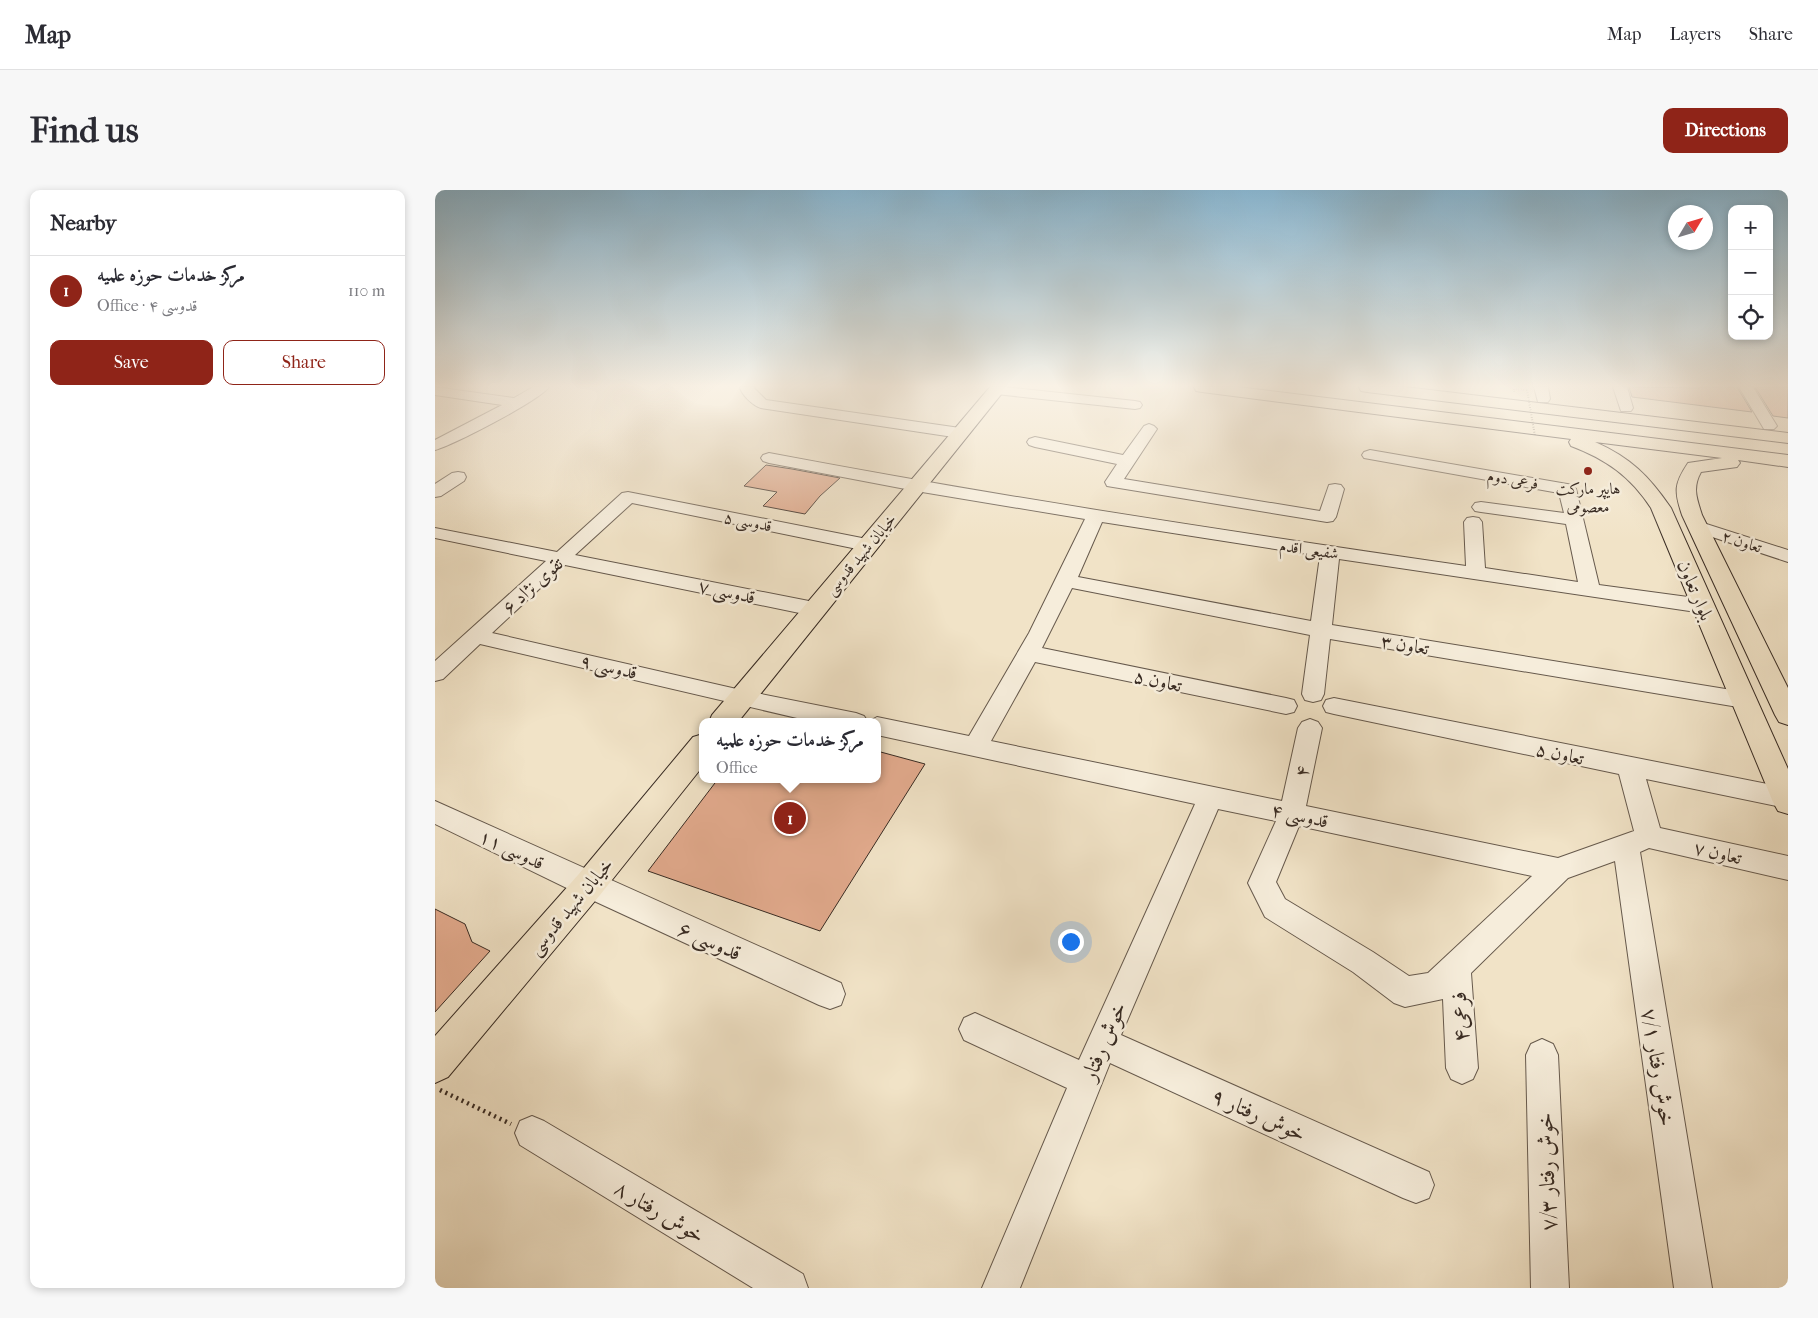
<!DOCTYPE html>
<meta charset="utf-8">
<style>
body{margin:0;font-family:"IM FELL French Canon",Amiri,serif;background:#f7f7f7;color:#2b2b33}
.controls{position:absolute;right:15px;top:15px;display:grid;overflow:hidden;border-radius:10px;box-shadow:0 2px 8px #0003}
.controls button{width:45px;height:45px;display:grid;place-items:center;padding:0;border:0;border-bottom:1px solid #e1e1e2;background:#fff;color:#2b2b33;font:25px sans-serif}
.compass{position:absolute;left:1233px;top:15px;width:45px;height:45px;border-radius:50%;background:#fff;box-shadow:0 2px 8px #0003;rotate:52deg}
.you{position:absolute;left:635px;top:751px;width:18px;height:18px;margin:-12px;border:4px solid #fff;border-radius:50%;background:#1a73e8;box-shadow:0 0 0 8px #1a73e833}
.badge{display:grid;place-items:center;width:32px;height:32px;border-radius:50%;background:#8f2418;color:#fff;font-size:16px;font-weight:700}
.pin{position:absolute;translate:-50% -50%;border:2px solid #fff;box-shadow:0 1px 5px #0006}
.popup{position:absolute;left:264px;top:528px;width:182px;height:65px;box-sizing:border-box;display:grid;place-content:center;border-radius:10px;background:#fff;filter:drop-shadow(0 1px 4px #0005);font-size:16px;white-space:nowrap;color:#7c7c81}
.popup b{font-size:19px;color:#2b2b33}
.popup::after{content:'';position:absolute;left:50%;top:100%;margin-left:-10px;border:10px solid transparent;border-top-color:#fff}
.list{margin:0;padding:0;list-style:none}
h2{display:flex;justify-content:space-between;align-items:center;height:65px;margin:0;padding:0 20px;font-size:21px}
h2 small{font-size:16px;font-weight:400;color:#7c7c81}
.list li{display:grid;grid-template-columns:32px 1fr auto;gap:15px;align-items:center;box-sizing:border-box;height:70px;padding:0 20px;border-top:1px solid #e1e1e2}
.list b{display:block;font-size:19px;white-space:nowrap}
.list p{margin:0;font-size:16px;white-space:nowrap;color:#7c7c81}
.list em{font-size:16px;font-style:normal;color:#7c7c81}
.actions{display:flex;gap:10px;padding:15px 20px}
.actions a{flex:1;padding:11px 0;border:1px solid #8f2418;border-radius:10px;text-align:center;font-size:18px;color:#8f2418}
.actions .main{background:#8f2418;color:#fff}
.icon{flex:none;width:28px;height:28px;fill:none;stroke:currentColor;stroke-width:2;stroke-linecap:round;stroke-linejoin:round}
.map{position:relative;flex:none;width:1353px;height:1098px;overflow:hidden;border-radius:10px}
header{display:flex;align-items:center;gap:30px;box-sizing:border-box;height:70px;padding:0 25px;background:#fff;border-bottom:1px solid #e1e1e2}
header strong{font-size:24px}
nav{display:flex;gap:28px;margin-inline-start:auto;font-size:18px}
.intro{display:flex;align-items:center;justify-content:space-between;box-sizing:border-box;height:120px;padding:0 30px}
h1{margin:0;font-size:35px}
.button{padding:12px 22px;border-radius:10px;background:#8f2418;color:#fff;font-size:18px;font-weight:700}
main{display:flex;gap:30px;padding:0 30px}
aside{flex:1;background:#fff;border-radius:10px;box-shadow:0 2px 8px #0003}
.map>svg:first-child{display:block}
.building{fill:#e3ab8e;stroke:#382b23}
.lines{fill:none;stroke-linecap:round;stroke-linejoin:round}
.minor-casing{stroke:#66594c;stroke-width:2}
.major-casing{stroke:#382b23;stroke-width:2}
.path-far1{stroke:#382b23;stroke-width:2;stroke-dasharray:0.5 2;stroke-linecap:butt}
.path{stroke:#382b23;stroke-width:4.5;stroke-dasharray:2 4;stroke-linecap:butt}
.minor{fill:#f6eddb;fill-rule:evenodd}
.major{fill:#f1e3c7;fill-rule:evenodd}
.path-bridge{stroke:#382b23;stroke-width:2;stroke-dasharray:0.5 2;stroke-linecap:butt}
.poi-dot{fill:#8f2418;stroke:#f6eddb;stroke-width:2}
.labels{text-anchor:middle;stroke-width:5;stroke-linejoin:round;paint-order:stroke}
.far-street-label{font-size:16px;fill:#382b23;stroke:#f6eddb}
.far-poi-label{font-size:16px;fill:#382b23;stroke:#f6eddb}
.street-label{font-size:19px;fill:#382b23;stroke:#f6eddb}
.near-street-label{font-size:22px;fill:#382b23;stroke:#f6eddb}
</style>
<header>
<strong>Map</strong>
<nav><a>Map</a><a>Layers</a><a>Share</a></nav>
</header>
<div class="intro"><h1>Find us</h1><a class="button">Directions</a></div>
<main>
<aside>
<h2>Nearby<small></small></h2>
<ul class="list">
<li><span class="badge">1</span><div><b>مرکز خدمات حوزه علمیه</b><p>Office · قدوسی ۴</p></div><em>110 m</em></li>
</ul>
<div class="actions"><a class="main">Save</a><a>Share</a></div>
</aside>
<div class="map">
<svg width="1353" height="1098" viewBox="0 0 1353 1098">
<rect width="100%" height="100%" fill="#f1e3c7"/>
<filter id="stains"><feTurbulence type="fractalNoise" baseFrequency=".004" numOctaves="4"/><feColorMatrix values="0 0 0 0 .2 0 0 0 0 .09 0 0 0 0 .02 0 0 0 .5 -.17"/></filter>
<radialGradient id="worn" r=".72"><stop offset=".6" stop-color="#630" stop-opacity="0"/><stop offset="1" stop-color="#630" stop-opacity=".3"/></radialGradient>
<!-- building -->
<path class="building" d="M1194,197L1265,198V197H1302L1317,222L1197,207Z
M1320,197H1353V228L1338,226Z
M331,275L357,279L405,288L385,306L370,324L328,316L342,302L309,296Z
M442,561L490,574L385,741L213,681L283,589H442Z
M0,719L30,734L37,752L55,761L0,822Z"/>
<g class="lines">
<!-- minor casing -->
<g class="minor-casing">
<path id="minor" d="M0,197L79,208L98,197H114C104,211 18,255 0,260V250L67,215L0,205Z
M305,197H320L319,198L331,210L525,238L531,240L533,243L531,246L525,248L326,218C318,216 306,204 305,197Z
M556,197H569L700,211L705,212L707,215L705,218L700,219L561,204L556,203L554,200Z
M1099,197H1113L1115,209L1113,212H1103Z
M1178,197H1192L1198,218L1196,221H1186Z
M1304,197H1318L1342,236L1339,239H1329Z
M714,234L719,236L722,239L689,289L885,321L894,295L900,294L906,295L909,299L901,327L898,331L892,332L678,297L672,296L670,292L682,274L600,257L594,255L592,252L594,249L600,247L688,265L709,236Z
M935,260L1138,295L1141,299L1164,395L1268,409L1275,411L1278,416L1275,421L1268,423L904,369L897,435L1309,502L1317,504L1320,510L1317,516L1309,518L895,449L889,504L886,510L878,512L870,510L867,504L875,445L637,398L607,458L851,508L859,510L862,516L859,522L851,524L600,472L556,551L847,611L863,538L867,532L875,529L883,532L887,538L871,616L1123,668L1199,641L1184,584L899,524L891,522L888,516L891,510L899,508L1353,598V618H1351L1211,589L1225,638L1353,666V690L1214,658L1205,662L1277,1098H1239L1180,671L1133,688L1036,783L1043,878L1038,889L1027,894L1016,889L1011,878L1008,809L970,817L959,813L918,782L830,727L813,693L841,631L783,619L686,845L994,982L999,995L994,1008L981,1013L968,1008L675,873L585,1098H547L632,898L529,850L524,839L529,828L540,823L644,870L760,614L442,545V532H433L442,527L534,546L594,443L650,329L481,301L334,273L328,271L326,268L328,265L334,263C565,307 798,342 1031,376L1029,332L1032,328L1038,327L1044,328L1047,332L1050,378L1143,392L1131,334L1046,322L1040,321L1037,317L1040,313L1046,312L1129,323L1124,303L929,268L927,265L929,262ZM667,332L885,366L876,431L643,387ZM864,636L1097,686L993,783L974,786L938,762L850,709L841,692Z
M23,282L29,283L31,287L29,291L6,306L0,307V294L17,283Z
M193,302L432,349L439,351L441,355L439,359L432,361L197,313L140,365L379,412L386,414L389,419L386,424L379,426L130,375L57,443L306,500L421,523L429,526L433,532H379L45,454L8,489L0,491V471L111,371L0,348V338L122,362L187,303Z
M1262,331L1353,360V372L1256,340L1253,336L1256,332Z
M0,611L406,793L410,804L406,815L395,819L384,815L144,704L0,634Z
M1107,849L1118,854L1123,865L1134,1098H1096L1091,865L1096,854Z
M97,926L109,931L368,1084L373,1098H318L85,955L80,943L85,931Z"/>
</g>
<!-- major casing -->
<g class="major-casing">
<path id="major" d="M555,197H572L303,532H274L277,525Z
M759,197H803L1353,265V277L1303,270L1305,273L1302,277L1266,282C1257,298 1262,309 1267,325L1353,498V535L1344,532L1340,525L1247,325C1239,301 1239,294 1253,273L1287,268L1160,252C1196,268 1214,286 1236,318L1353,579V624L1343,621L1338,612L1216,318C1196,287 1171,269 1136,256L1134,252L1136,249L767,202L761,201Z
M924,197H970L1353,243V253L932,202L926,201Z
M268,544V576L165,705L13,887L0,893V846L143,685L258,547Z"/>
</g>
<!-- path-far1 -->
<path class="path-far1" d="M1079,202V199L1092,200"/>
<!-- path -->
<path class="path" d="M5,900L76,934"/>
<!-- minor -->
<use href="#minor" class="minor"/>
<!-- major -->
<use href="#major" class="major"/>
<!-- path-bridge -->
<path class="path-bridge" d="M1092,200L1100,246"/>
</g>
<!-- sky -->
<linearGradient id="sky" x2="0" y2="1"><stop stop-color="#89b8d4"/><stop offset="0.56" stop-color="#f9f2e6"/><stop offset="1" stop-color="#f9f2e6" stop-opacity="0"/></linearGradient>
<rect width="1353" height="350" fill="url(#sky)"/>
<!-- markers -->
<circle class="poi-dot" cx="1153" cy="281" r="5"/>
<g class="labels">
<!-- far-street labels -->
<g class="far-street-label">
<text transform="translate(1078 289) rotate(10)" y="6">فرعی دوم</text>
<text transform="translate(313 331) rotate(11)" y="6">قدوسی ۵</text>
<text transform="translate(1307 351) rotate(18)" y="6">تعاون ۲</text>
<text transform="translate(874 359) rotate(8)" y="6">شفیعی اقدم</text>
<text transform="translate(425 364) rotate(-50)" y="6">خیابان شهید قدوسی</text>
</g>
<!-- far-poi labels -->
<g class="far-poi-label">
<text x="1153" y="304">هایپر مارکت<tspan x="1153" dy="18">معصومی</tspan></text>
</g>
<!-- street labels -->
<g class="street-label">
<text transform="translate(97 395) rotate(-42)" y="7">تقوی نژاد ۶</text>
<text transform="translate(1261 400) rotate(67)" y="7">بلوار تعاون</text>
<text transform="translate(292 401) rotate(12)" y="7">قدوسی ۷</text>
<text transform="translate(970 454) rotate(9)" y="7">تعاون ۳</text>
<text transform="translate(174 476) rotate(13)" y="7">قدوسی ۹</text>
<text transform="translate(723 490) rotate(12)" y="7">تعاون ۵</text>
<text transform="translate(1125 563) rotate(12)" y="7">تعاون ۵</text>
<text transform="translate(866 581) rotate(-78)" y="7">۴</text>
<text transform="translate(865 625) rotate(12)" y="7">قدوسی ۴</text>
<text transform="translate(77 659) rotate(25)" y="7">قدوسی ۱۱</text>
<text transform="translate(1283 662) rotate(13)" y="7">تعاون ۷</text>
<text transform="translate(135 716) rotate(-50)" y="7">خیابان شهید قدوسی</text>
</g>
<!-- near-street labels -->
<g class="near-street-label">
<text transform="translate(275 750) rotate(24)" y="8">قدوسی ۶</text>
<text transform="translate(1024 827) rotate(-93)" y="8">فرعی۴</text>
<text transform="translate(668 851) rotate(-67)" y="8">خوش رفتار</text>
<text transform="translate(1224 877) rotate(81)" y="8">خوش رفتار ۷/۱</text>
<text transform="translate(824 924) rotate(24)" y="8">خوش رفتار ۹</text>
<text transform="translate(1111 982) rotate(-92)" y="8">خوش رفتار ۷/۳</text>
<text transform="translate(225 1021) rotate(31)" y="8">خوش رفتار ۸</text>
</g>
</g>
<rect width="100%" height="100%" filter="url(#stains)"/>
<rect width="100%" height="100%" fill="url(#worn)"/>
</svg>
<div class="controls">
<button>+</button>
<button>−</button>
<button><svg class="icon" aria-label="locate" viewBox="0 0 24 24"><circle cx="12" cy="12" r="6"/><path d="M12 2v4M12 18v4M2 12h4M18 12h4"/></svg></button>
</div>
<svg class="compass" viewBox="-18 -18 36 36"><path d="M0-13l5 13h-10z" fill="#e53935"/><path d="M0 13l5-13h-10z" fill="#7c7c81"/></svg>
<div class="you"></div>
<div class="pin badge" style="left:355px;top:628px">1</div>
<div class="popup"><b>مرکز خدمات حوزه علمیه</b>Office</div>
</div>
</main>
